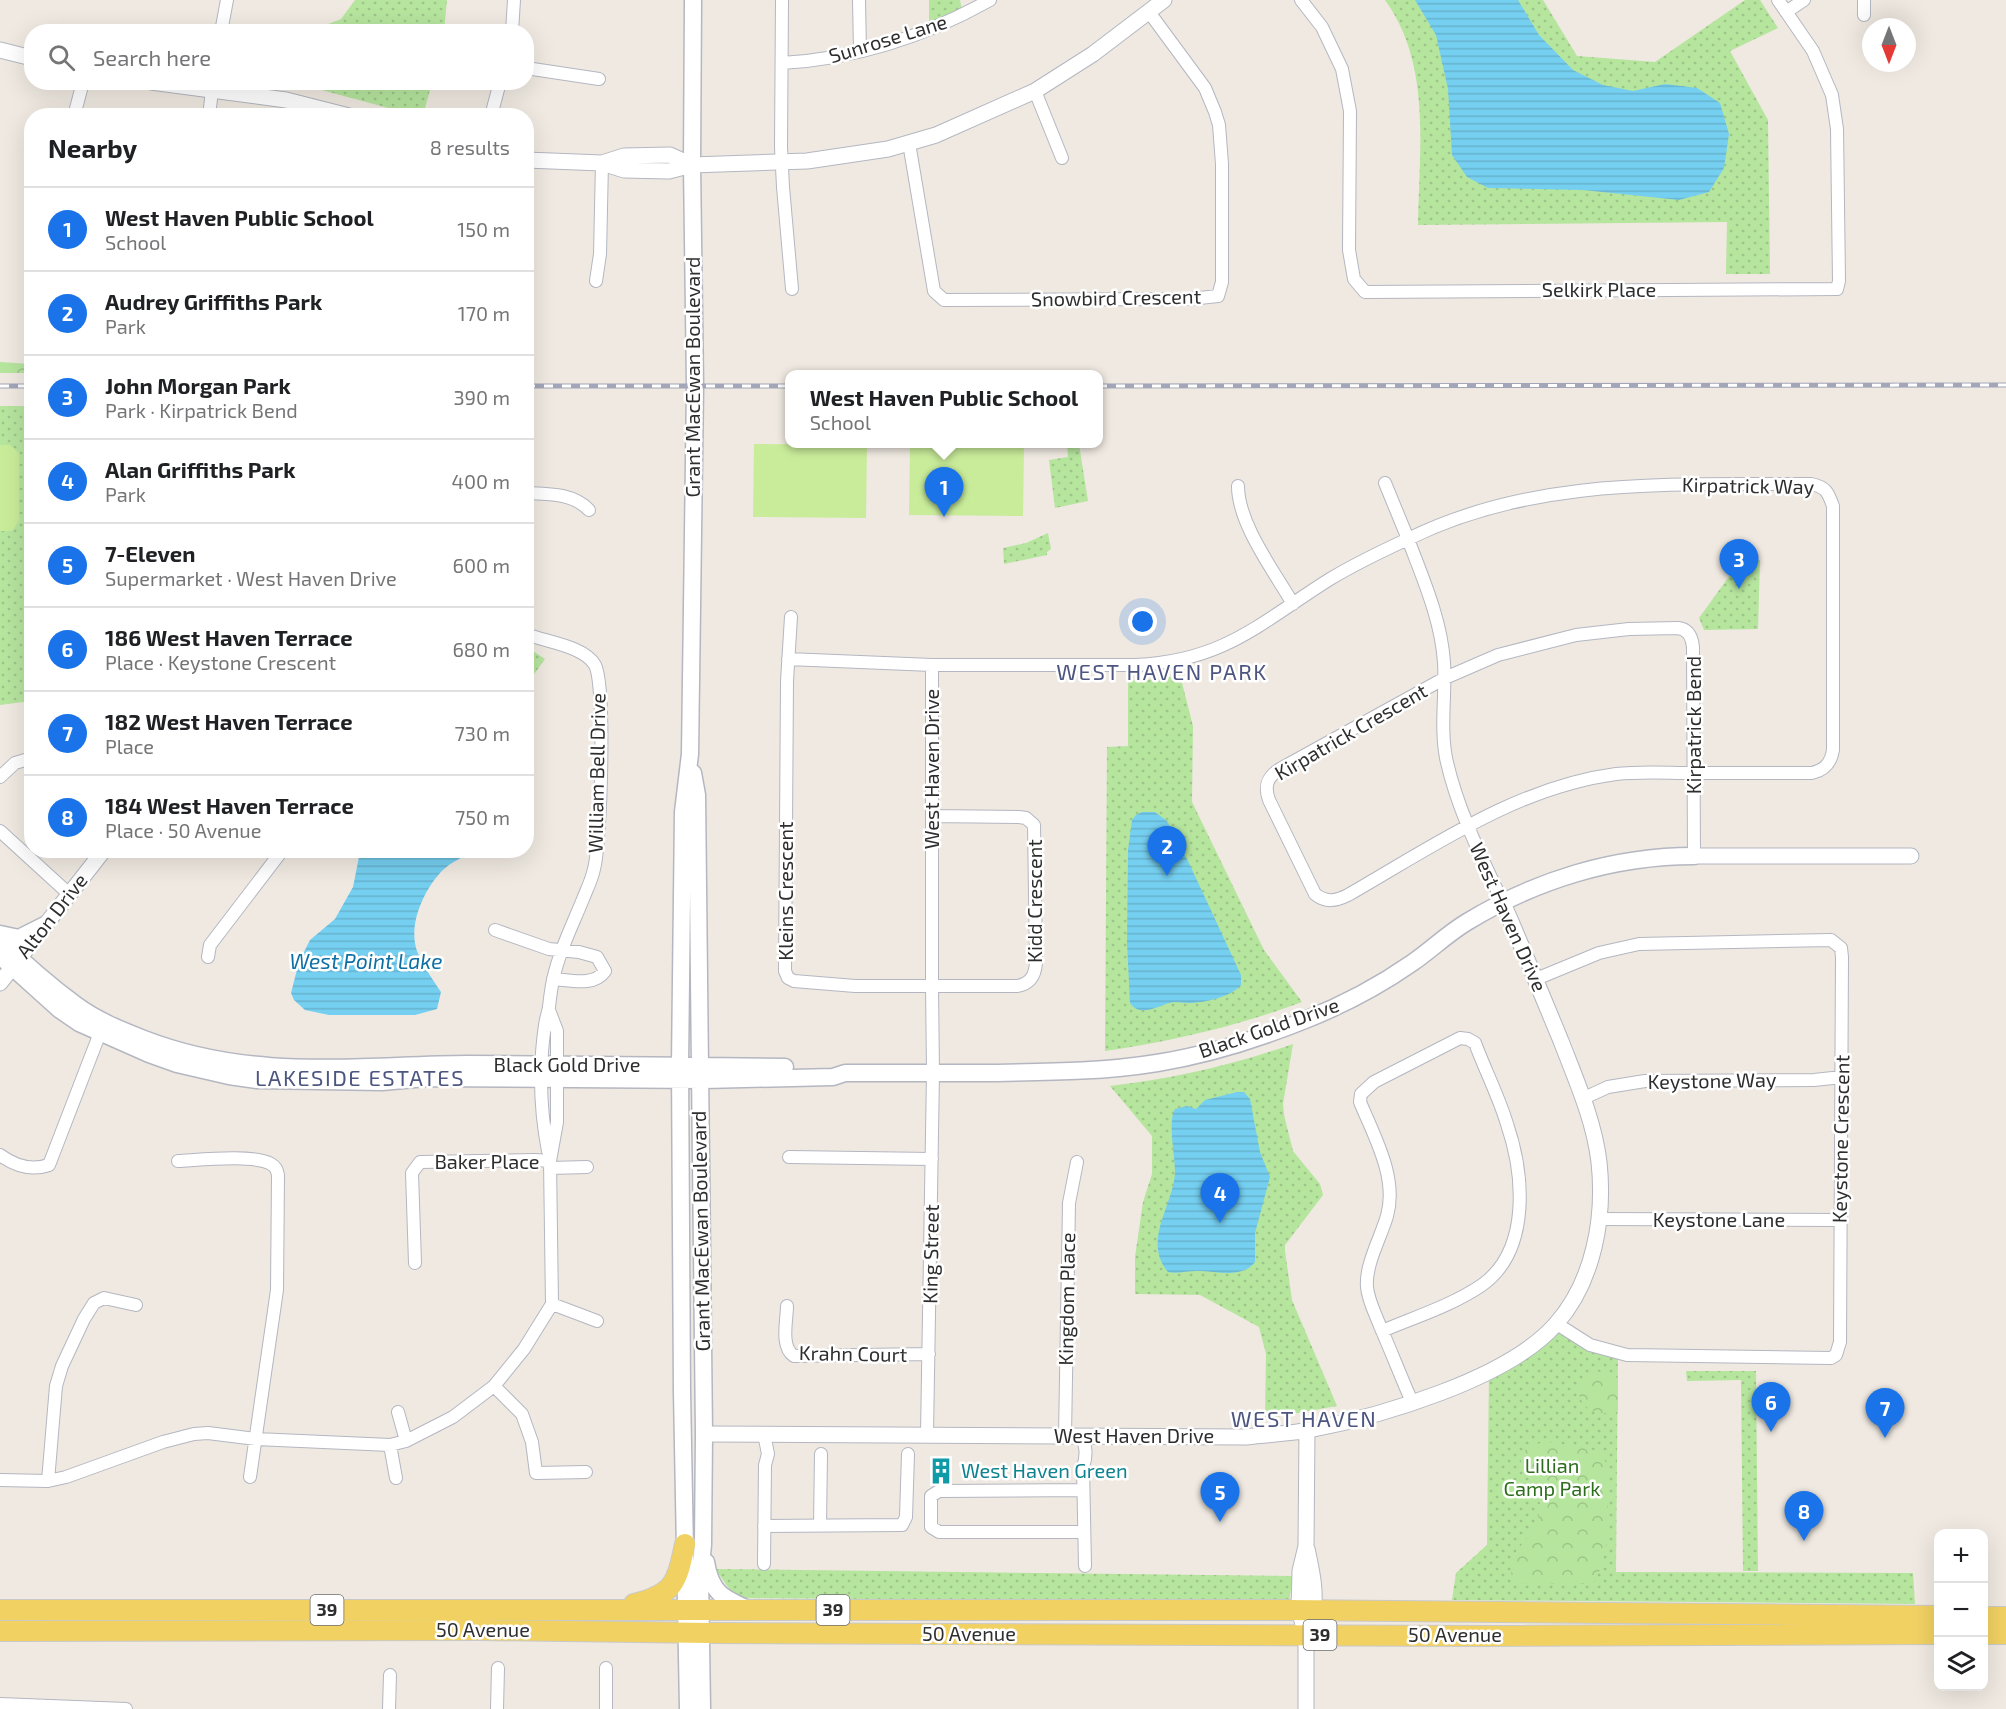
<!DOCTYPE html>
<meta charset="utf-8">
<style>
body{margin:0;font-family:"Exo 2",sans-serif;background:#f6f6f6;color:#202124}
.controls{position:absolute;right:18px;bottom:18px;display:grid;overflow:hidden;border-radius:12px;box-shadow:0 6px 24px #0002}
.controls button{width:54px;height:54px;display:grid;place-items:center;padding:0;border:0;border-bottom:2px solid #e0e0e0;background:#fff;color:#202124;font:30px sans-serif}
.compass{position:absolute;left:1862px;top:18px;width:54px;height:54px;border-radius:50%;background:#fff;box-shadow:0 6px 24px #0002;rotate:180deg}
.you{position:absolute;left:1143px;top:622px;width:21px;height:21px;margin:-15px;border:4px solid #fff;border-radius:50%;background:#1a73e8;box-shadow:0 0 0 9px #1a73e833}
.badge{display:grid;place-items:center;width:39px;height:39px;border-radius:50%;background:#1a73e8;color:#fff;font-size:20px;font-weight:700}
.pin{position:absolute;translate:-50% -50px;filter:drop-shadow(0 2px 3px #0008)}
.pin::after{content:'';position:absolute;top:32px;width:21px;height:18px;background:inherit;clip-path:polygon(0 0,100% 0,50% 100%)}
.popup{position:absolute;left:785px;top:370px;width:318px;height:78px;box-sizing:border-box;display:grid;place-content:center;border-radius:12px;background:#fff;filter:drop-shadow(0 2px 4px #0005);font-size:20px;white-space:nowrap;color:#757577}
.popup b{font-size:22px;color:#202124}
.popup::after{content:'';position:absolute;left:50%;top:100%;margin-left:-12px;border:12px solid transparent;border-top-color:#fff}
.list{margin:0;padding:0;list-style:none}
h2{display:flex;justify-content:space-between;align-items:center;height:78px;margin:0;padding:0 24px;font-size:26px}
h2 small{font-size:20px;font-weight:400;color:#757577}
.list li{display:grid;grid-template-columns:39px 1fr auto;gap:18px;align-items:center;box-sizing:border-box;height:84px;padding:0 24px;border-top:2px solid #e0e0e0}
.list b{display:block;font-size:22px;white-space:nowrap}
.list p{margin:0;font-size:20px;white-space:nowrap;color:#757577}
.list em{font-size:20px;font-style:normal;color:#757577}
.icon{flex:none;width:33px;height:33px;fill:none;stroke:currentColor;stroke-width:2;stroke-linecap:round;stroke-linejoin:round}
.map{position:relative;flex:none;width:2006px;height:1709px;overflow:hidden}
.search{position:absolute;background:#fff;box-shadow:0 6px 24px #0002;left:24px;top:24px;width:510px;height:66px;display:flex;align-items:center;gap:15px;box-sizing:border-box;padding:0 21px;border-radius:24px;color:#757577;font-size:22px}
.panel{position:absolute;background:#fff;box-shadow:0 6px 24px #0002;left:24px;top:108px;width:510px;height:750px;border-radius:24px}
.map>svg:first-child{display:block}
.green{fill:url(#green-dots)}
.forest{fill:url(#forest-crowns)}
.pitch{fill:#c9ec9a}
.water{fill:url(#water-rules)}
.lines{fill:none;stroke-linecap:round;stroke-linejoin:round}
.minor-casing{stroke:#b4b7c1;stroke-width:14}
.tertiary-casing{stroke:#b4b7c1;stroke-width:17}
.secondary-casing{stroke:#b4b7c1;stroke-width:19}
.primary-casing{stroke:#c9c9c9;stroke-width:22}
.minor{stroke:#fff;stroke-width:12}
.tertiary{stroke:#fff;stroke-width:15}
.secondary{stroke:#fff;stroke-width:16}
.primary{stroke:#f2d163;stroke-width:20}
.rail-casing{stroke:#a3a6b8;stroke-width:5}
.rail{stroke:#fff;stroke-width:3;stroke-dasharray:9;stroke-linecap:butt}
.labels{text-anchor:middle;stroke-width:5;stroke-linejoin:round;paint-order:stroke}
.shield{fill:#fff;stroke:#6d6d6d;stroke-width:1.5}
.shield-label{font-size:18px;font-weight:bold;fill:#2e2e2e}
.street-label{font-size:20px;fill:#2e2e2e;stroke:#fff}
.park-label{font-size:20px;fill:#2c6e1b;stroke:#fff}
.culture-label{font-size:20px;fill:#0d838f;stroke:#fff;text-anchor:start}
.water-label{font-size:21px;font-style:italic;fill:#0d6fa3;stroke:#fff}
.quarter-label{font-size:22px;letter-spacing:1.5px;fill:#4d5680;stroke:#fff}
</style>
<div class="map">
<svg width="2006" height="1709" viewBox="0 0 2006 1709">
<defs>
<pattern id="green-dots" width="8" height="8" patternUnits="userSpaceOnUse" patternTransform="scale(1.5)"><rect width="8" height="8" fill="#b6e59e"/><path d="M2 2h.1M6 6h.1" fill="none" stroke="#9dc588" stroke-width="1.8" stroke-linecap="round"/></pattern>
<pattern id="forest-crowns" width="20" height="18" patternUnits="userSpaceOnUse" patternTransform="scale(1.5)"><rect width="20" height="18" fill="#b6e59e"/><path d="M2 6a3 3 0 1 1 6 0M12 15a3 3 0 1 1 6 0" fill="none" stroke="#9dc588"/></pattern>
<pattern id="water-rules" width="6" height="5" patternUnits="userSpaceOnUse" patternTransform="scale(1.5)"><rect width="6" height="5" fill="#75cff0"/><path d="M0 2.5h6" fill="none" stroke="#66b2ce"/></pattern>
</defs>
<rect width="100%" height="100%" fill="#efe9e1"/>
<!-- green -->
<path class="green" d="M355,0H447L444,31H311L341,19Z
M929,0H960L962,10L929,26Z
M1385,0H1543L1577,56L1655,62L1745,0H1760L1778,28L1730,51L1768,120L1770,274H1726L1727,222L1418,225C1419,149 1432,65 1385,0Z
M292,82H432V83L423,115L418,116Z
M0,406H32L31,701L0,705Z
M1067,444H1079L1088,501L1055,508L1049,460L1068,457Z
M1048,533L1051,549L1047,552V555L1004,564L1003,548L1026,543Z
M1741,560H1760L1758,629L1704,630L1699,618Z
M527,647L545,659L527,684Z
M1180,675L1193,726L1192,802L1264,950L1302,1002C1238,1026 1173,1041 1105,1051L1107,747L1128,746V681L1159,679Z
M1293,1044L1283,1104L1284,1115L1293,1151L1320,1184L1323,1195L1285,1245V1251L1292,1300L1337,1406L1265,1419L1266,1354L1259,1327L1200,1295L1135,1294V1257L1143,1202L1152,1174V1136L1110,1086C1172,1079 1233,1065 1293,1044Z
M1557,1324L1618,1353L1616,1572L1913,1573L1915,1604L1452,1600L1456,1573L1487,1545L1489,1371Z
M1686,1371H1756L1758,1571H1743L1741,1380L1687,1381Z
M715,1569L1293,1576L1289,1602L736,1598Z"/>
<!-- forest -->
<path class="forest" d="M0,362L31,364V373H0Z
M1597,1371L1618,1378V1411C1578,1424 1564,1377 1597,1371Z
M1544,1441L1594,1450L1603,1455L1606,1464C1608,1497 1613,1559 1592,1584L1511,1583L1512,1557L1533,1530L1538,1520L1540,1504L1536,1490L1521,1461V1452Z"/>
<!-- pitch -->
<path class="pitch" d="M754,444L867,445L866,518L753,517Z
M0,445H10L19,453V521L12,531H0Z
M910,446L1024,447L1023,516L909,515Z"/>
<!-- water -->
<path class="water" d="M1415,0H1518L1539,35L1573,70L1603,85L1633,91L1665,84L1697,88L1720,103L1729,134L1724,168L1709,192L1679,200L1583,190L1488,188L1467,177L1452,155L1448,89L1436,35Z
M1142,812H1155L1167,821L1188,861L1241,975V985C1231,997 1204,1003 1188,1003C1183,1003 1179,1002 1174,1002C1160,1004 1141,1019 1130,1003L1127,943L1128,850L1132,820L1136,815Z
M363,850L481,851C467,854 450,862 440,873C423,892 408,925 417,951C423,965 432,979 441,992L437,1009L415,1015H329L305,1010L294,1000L291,993L299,962L310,940L335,919L353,887L359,857Z
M1237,1092H1244L1250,1099L1260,1152L1270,1177L1255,1233V1262C1241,1280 1215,1270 1196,1271C1187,1271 1177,1274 1168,1272C1142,1241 1173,1206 1175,1173C1175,1153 1169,1133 1173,1113L1175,1109L1187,1106L1196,1109L1205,1100Z"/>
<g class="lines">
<!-- minor casing -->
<g class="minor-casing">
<path id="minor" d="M782,0L781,147L783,187L792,289
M859,0L860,51
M1301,0L1322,27L1342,69L1350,111L1349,250L1354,279L1365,292L1837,289L1839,281L1837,129L1832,95L1813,51L1778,0
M1864,0V15
M1786,12L1804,0
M221,32L227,0
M512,32L514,0
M782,63C855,59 926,36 990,0
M526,68L599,79
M1035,91L1062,158
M74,116L83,82
M209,116L213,82
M491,116L500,82
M909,143L934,291L944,300L1190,299L1218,296L1222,282V164L1219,125L1215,112L1205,88L1149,12
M596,281L600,254L602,163
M1385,483L1408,539C1536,476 1673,485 1811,484C1826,487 1828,492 1833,506V750C1831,763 1825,770 1812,773C1772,773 1733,773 1693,773C1667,773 1641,771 1616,774C1517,787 1432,847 1348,895C1336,901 1326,903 1315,894L1269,800C1264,786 1267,777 1280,769L1445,678L1498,655L1576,635L1629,629L1678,628C1688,629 1692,637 1693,647L1694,856
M1238,486C1238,524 1274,571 1293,604
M526,493C548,494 573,493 589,510
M791,617L787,681L785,971L788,978L794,981L855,986H1017C1030,984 1035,976 1036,963L1034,825L1026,818L1019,817L932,816
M526,634C546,642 584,646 595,665C606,686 601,843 594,869C592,879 587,889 583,899C572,926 559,952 553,980C551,989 550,998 549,1007C548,1013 546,1018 545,1025C539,1066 540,1110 548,1151
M788,659L932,665
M0,777L15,763L32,758
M0,831L68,893
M495,930L549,949L579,952L597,957L605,971C594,987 570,980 553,979
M208,957L210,945L281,852L280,850
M1536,979L1599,953L1639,944L1831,940L1841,948L1842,957L1840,1342L1836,1355L1831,1358L1627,1355L1590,1345L1557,1324
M1584,1098L1608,1087L1645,1081L1814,1080L1842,1077
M0,1155C15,1166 31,1171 49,1165L103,1025
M789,1157L932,1159
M178,1161C199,1160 254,1154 271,1164C276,1167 277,1170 278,1175L277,1290L250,1477
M550,1168L587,1167
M1599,1219L1840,1220
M415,1263L412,1173L420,1162L535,1160L550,1161
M552,1304L597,1321
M787,1306C787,1320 780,1347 794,1356L929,1354
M1382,1331C1415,1317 1453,1305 1482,1285C1531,1250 1524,1174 1507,1124C1499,1097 1485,1070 1475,1043L1468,1039L1460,1038L1374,1082L1361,1094L1360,1102C1374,1136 1398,1178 1387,1216C1381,1237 1365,1265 1367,1287C1368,1300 1375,1313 1380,1326C1391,1351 1401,1377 1412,1402
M494,1386L522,1414L532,1442L536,1473L586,1472
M398,1412L406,1441
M927,1435L933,1073L932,986V665H1136C1224,661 1260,623 1330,579C1355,564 1382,551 1408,539C1423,579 1441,619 1444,662C1446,694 1440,726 1446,758C1457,809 1481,856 1503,903
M1065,1436L1069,1203L1077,1162
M1082,1436C1086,1448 1087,1455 1083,1467L1085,1566
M390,1445L396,1478
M0,1480L48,1481L66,1477L163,1442L194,1434L208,1433L256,1439L390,1445L406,1441L453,1417L494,1386L524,1349L552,1304L550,1161L557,1122V1031L549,1010
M48,1481L56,1386L62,1366L84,1319L94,1303L104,1298L136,1305
M1083,1490L939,1491L931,1496V1527L939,1532H1084
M820,1525L821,1454
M764,1526L902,1525L906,1517L908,1454
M764,1564L765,1465L768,1454L764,1434
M0,1704L126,1709
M389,1709L390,1675
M497,1709L498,1668
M606,1709V1668"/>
</g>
<!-- tertiary casing -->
<g class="tertiary-casing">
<path id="tertiary" d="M0,50L32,58
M151,82L286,100L349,116
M526,160L602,163L624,170L669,171L692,165L807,161L888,149L936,135L1035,91L1093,54L1164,0
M602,163L624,156L670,155L692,165
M1694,856H1911
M0,983L104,850
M704,1434L1246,1437C1267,1434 1289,1434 1309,1430C1381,1416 1508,1379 1556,1324C1594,1281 1605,1217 1599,1162C1594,1120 1576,1080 1561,1041C1542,995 1523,949 1503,903
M1307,1549C1312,1571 1318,1598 1311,1620
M1306,1709V1635L1299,1610L1300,1571L1306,1546L1307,1430"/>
</g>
<!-- secondary casing -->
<g class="secondary-casing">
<path id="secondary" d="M693,773L697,795L704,1434L703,1545L700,1572L702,1709
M0,934L19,938L45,925
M0,940C24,963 49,985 76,1005C96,1020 121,1030 144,1039C253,1081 355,1065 467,1064C573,1064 679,1066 785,1067
M0,956L60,1010L79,1023L149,1054L177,1064L229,1076L257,1080L382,1082L426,1078L704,1080L833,1077L845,1073C893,1073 941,1073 990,1073C1046,1072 1102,1072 1157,1063C1207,1055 1258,1039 1305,1020C1343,1005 1379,986 1412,963C1431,950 1447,934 1467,922C1536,880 1614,856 1694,856
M706,1562C711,1593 723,1598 750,1610
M688,1709L682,1392L680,1065L683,812L690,754L695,386L692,165L693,0"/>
</g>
<!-- primary casing -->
<g class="primary-casing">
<path id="primary" d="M634,1604C675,1594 677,1582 685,1544
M0,1610H1289L1938,1616
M1984,1617H2006
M0,1631L481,1630L710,1633L1487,1636L1938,1634
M1984,1634H2006"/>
</g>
<!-- minor -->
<use href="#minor" class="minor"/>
<!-- tertiary -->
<use href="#tertiary" class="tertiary"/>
<!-- secondary -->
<use href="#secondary" class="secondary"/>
<!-- primary -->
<use href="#primary" class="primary"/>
<!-- rail casing -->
<g class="rail-casing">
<path id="rail" d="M0,386H32
M526,386H790
M1098,386L2006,385"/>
</g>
<!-- rail -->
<use href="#rail" class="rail"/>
</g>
<!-- icons -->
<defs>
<g id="building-bare" transform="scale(2.07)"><path d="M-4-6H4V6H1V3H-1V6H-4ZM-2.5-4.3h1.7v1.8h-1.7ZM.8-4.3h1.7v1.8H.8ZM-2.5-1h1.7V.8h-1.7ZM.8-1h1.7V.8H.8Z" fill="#0f9aa8" stroke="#fff" stroke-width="2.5" paint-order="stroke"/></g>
</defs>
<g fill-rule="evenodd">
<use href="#building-bare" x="941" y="1471"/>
</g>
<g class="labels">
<!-- shield labels -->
<g class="shield">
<rect x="310.5" y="1595" width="33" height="30" rx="4.5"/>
<rect x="816.5" y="1595" width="33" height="30" rx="4.5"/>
<rect x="1303.5" y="1620" width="33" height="30" rx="4.5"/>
</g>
<g class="shield-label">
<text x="327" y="1616">39</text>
<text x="833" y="1616">39</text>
<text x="1320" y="1641">39</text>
</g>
<!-- street labels -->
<g class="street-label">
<text transform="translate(888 39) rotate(-17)" y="7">Sunrose Lane</text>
<text x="1599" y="297">Selkirk Place</text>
<text transform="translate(1116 298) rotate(-1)" y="7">Snowbird Crescent</text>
<text transform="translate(693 377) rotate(-90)" y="7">Grant MacEwan Boulevard</text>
<text transform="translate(1748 486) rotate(1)" y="7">Kirpatrick Way</text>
<text transform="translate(1694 725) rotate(-90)" y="7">Kirpatrick Bend</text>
<text transform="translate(1351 732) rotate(-30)" y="7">Kirpatrick Crescent</text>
<text transform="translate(932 769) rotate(-90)" y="7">West Haven Drive</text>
<text transform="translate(597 773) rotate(-89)" y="7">William Bell Drive</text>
<text transform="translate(786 891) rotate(-90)" y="7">Kleins Crescent</text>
<text transform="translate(1035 901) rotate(-90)" y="7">Kidd Crescent</text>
<text transform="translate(52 916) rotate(-52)" y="7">Alton Drive</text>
<text transform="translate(1508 917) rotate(66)" y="7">West Haven Drive</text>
<text transform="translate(1269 1028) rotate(-19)" y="7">Black Gold Drive</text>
<text x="567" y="1072">Black Gold Drive</text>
<text transform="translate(1712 1081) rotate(-1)" y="7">Keystone Way</text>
<text transform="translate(1841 1139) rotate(-89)" y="7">Keystone Crescent</text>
<text x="487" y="1169">Baker Place</text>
<text x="1719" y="1227">Keystone Lane</text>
<text transform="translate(701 1231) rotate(-91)" y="7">Grant MacEwan Boulevard</text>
<text transform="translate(931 1254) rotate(-89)" y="7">King Street</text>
<text transform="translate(1067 1299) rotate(-89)" y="7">Kingdom Place</text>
<text transform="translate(853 1354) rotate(1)" y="7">Krahn Court</text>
<text x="1134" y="1443">West Haven Drive</text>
<text x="483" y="1637">50 Avenue</text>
<text x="969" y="1641">50 Avenue</text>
<text x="1455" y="1642">50 Avenue</text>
</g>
<!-- park labels -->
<g class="park-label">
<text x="1552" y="1473">Lillian<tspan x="1552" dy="23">Camp Park</tspan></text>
</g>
<!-- culture labels -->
<g class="culture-label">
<text x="961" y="1478">West Haven Green</text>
</g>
<!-- water labels -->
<g class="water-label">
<text x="366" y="969">West Point Lake</text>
</g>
<!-- quarter labels -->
<g class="quarter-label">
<text x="1162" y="680">WEST HAVEN PARK</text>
<text x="360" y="1086">LAKESIDE ESTATES</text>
<text x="1304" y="1427">WEST HAVEN</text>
</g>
</g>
</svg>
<div class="controls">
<button>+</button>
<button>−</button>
<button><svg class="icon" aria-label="layers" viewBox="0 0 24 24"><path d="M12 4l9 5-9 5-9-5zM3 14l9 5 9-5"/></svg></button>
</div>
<svg class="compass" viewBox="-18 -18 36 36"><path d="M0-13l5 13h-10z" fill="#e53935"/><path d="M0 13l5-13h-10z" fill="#757577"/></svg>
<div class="you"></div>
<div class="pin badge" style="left:944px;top:517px">1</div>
<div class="popup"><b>West Haven Public School</b>School</div>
<div class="pin badge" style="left:1167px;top:876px">2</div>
<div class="pin badge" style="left:1739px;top:589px">3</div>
<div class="pin badge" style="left:1220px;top:1223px">4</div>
<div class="pin badge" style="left:1220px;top:1522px">5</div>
<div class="pin badge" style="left:1771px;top:1432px">6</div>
<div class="pin badge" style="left:1885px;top:1438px">7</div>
<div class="pin badge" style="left:1804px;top:1541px">8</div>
<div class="search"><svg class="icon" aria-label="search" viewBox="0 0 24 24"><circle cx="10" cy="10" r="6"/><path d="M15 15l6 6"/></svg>Search here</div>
<section class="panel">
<h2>Nearby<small>8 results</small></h2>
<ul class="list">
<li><span class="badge">1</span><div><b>West Haven Public School</b><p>School</p></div><em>150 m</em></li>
<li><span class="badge">2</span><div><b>Audrey Griffiths Park</b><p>Park</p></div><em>170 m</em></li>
<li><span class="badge">3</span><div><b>John Morgan Park</b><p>Park · Kirpatrick Bend</p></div><em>390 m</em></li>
<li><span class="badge">4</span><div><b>Alan Griffiths Park</b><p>Park</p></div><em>400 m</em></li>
<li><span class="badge">5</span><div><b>7-Eleven</b><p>Supermarket · West Haven Drive</p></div><em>600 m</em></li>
<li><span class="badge">6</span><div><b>186 West Haven Terrace</b><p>Place · Keystone Crescent</p></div><em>680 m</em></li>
<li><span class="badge">7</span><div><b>182 West Haven Terrace</b><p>Place</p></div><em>730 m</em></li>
<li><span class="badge">8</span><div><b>184 West Haven Terrace</b><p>Place · 50 Avenue</p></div><em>750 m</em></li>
</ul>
</section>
</div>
